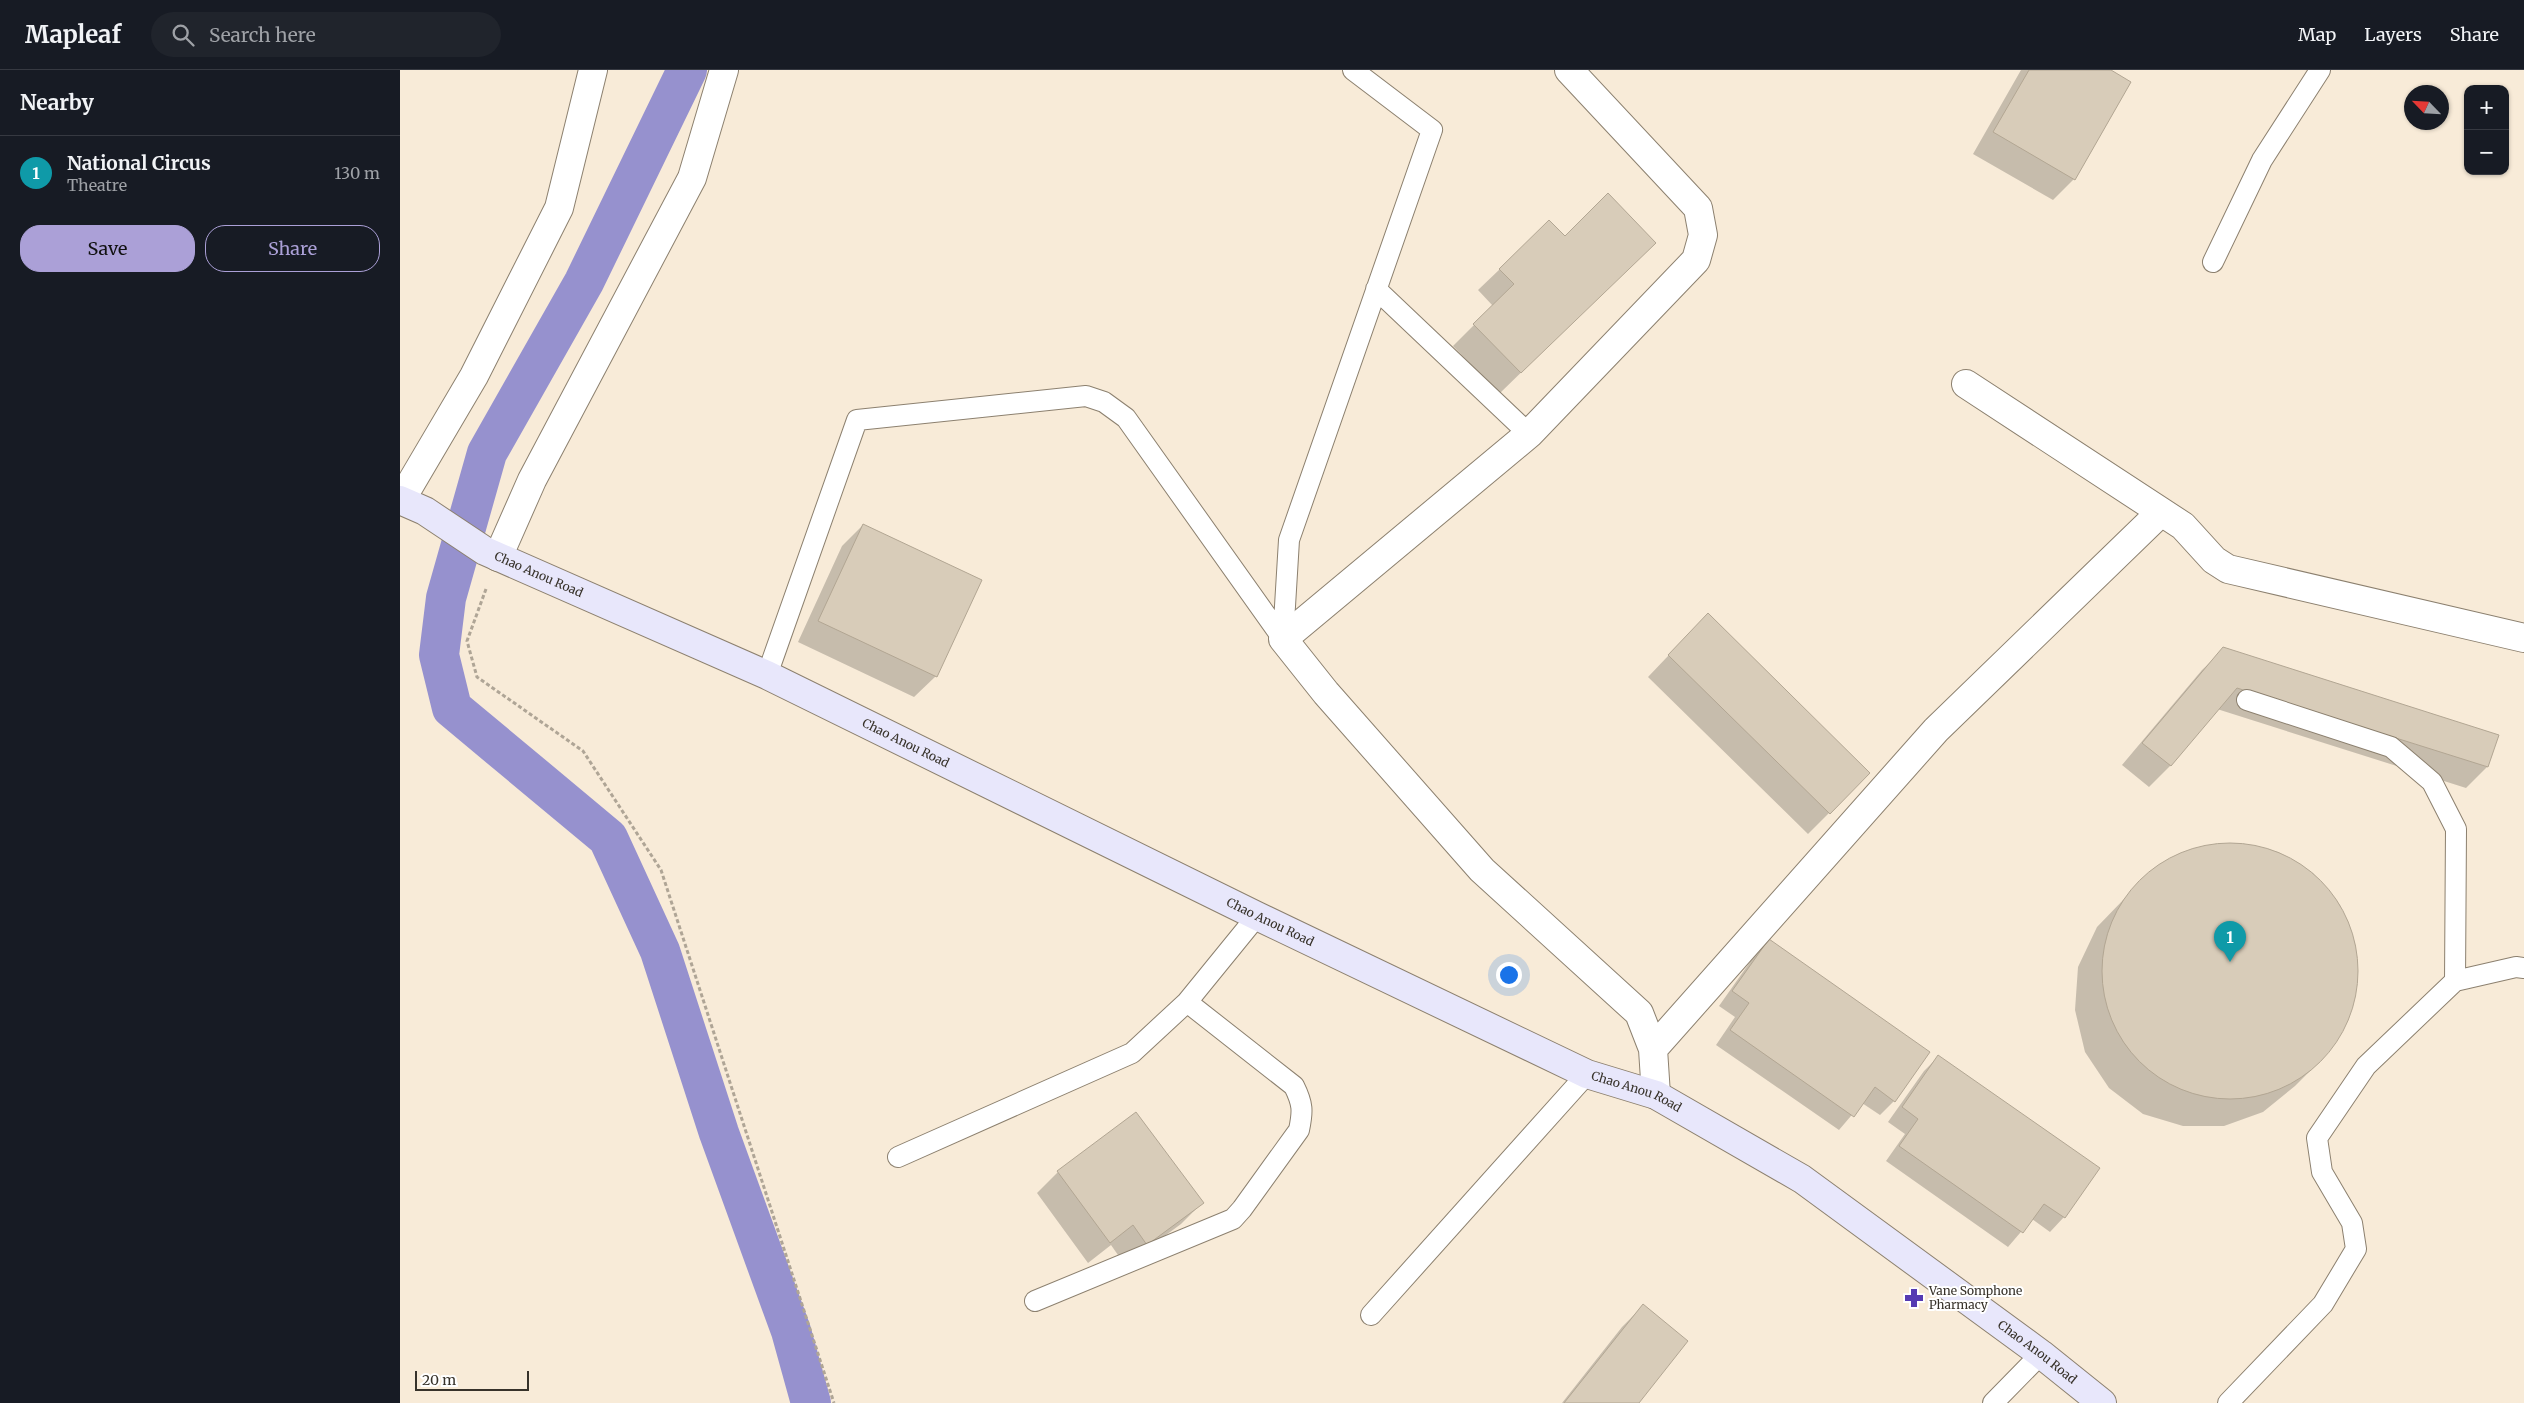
<!DOCTYPE html>
<meta charset="utf-8">
<style>
body{margin:0;font-family:Merriweather,serif;background:#20242c;color:#f1f3f6}
.controls{position:absolute;right:15px;top:15px;display:grid;overflow:hidden;border-radius:10px;box-shadow:0 1px 4px #0004}
.controls button{width:45px;height:45px;display:grid;place-items:center;padding:0;border:0;border-bottom:1px solid #363941;background:#171b24;color:#f1f3f6;font:25px sans-serif}
.compass{position:absolute;left:2004px;top:15px;width:45px;height:45px;border-radius:50%;background:#171b24;box-shadow:0 1px 4px #0004;rotate:295deg}
.scale{position:absolute;left:15px;bottom:12px;width:114px;box-sizing:border-box;padding-left:5px;border:2px solid #37322a;border-top:0;font-size:14px;line-height:18px;white-space:nowrap;color:#37322a;-webkit-text-stroke:4px #fff;paint-order:stroke}
.you{position:absolute;left:1108px;top:904px;width:18px;height:18px;margin:-12px;border:4px solid #fff;border-radius:50%;background:#1a73e8;box-shadow:0 0 0 8px #1a73e833}
.badge{display:grid;place-items:center;width:32px;height:32px;border-radius:50%;background:#aba0d7;color:#fff;font-size:16px;font-weight:700}
.pin{position:absolute;translate:-50% -41px;filter:drop-shadow(0 1px 2px #0008)}
.pin::after{content:'';position:absolute;top:26px;width:18px;height:15px;background:inherit;clip-path:polygon(0 0,100% 0,50% 100%)}
.list{margin:0;padding:0;list-style:none}
h2{display:flex;justify-content:space-between;align-items:center;height:65px;margin:0;padding:0 20px;font-size:21px}
h2 small{font-size:16px;font-weight:400;color:#9ea1a6}
.list li{display:grid;grid-template-columns:32px 1fr auto;gap:15px;align-items:center;box-sizing:border-box;height:75px;padding:0 20px;border-top:1px solid #363941}
.list b{display:block;font-size:19px;white-space:nowrap}
.list p{margin:0;font-size:16px;white-space:nowrap;color:#9ea1a6}
.list em{font-size:16px;font-style:normal;color:#9ea1a6}
.actions{display:flex;gap:10px;padding:15px 20px}
.actions a{flex:1;padding:11px 0;border:1px solid #aba0d7;border-radius:20px;text-align:center;font-size:18px;color:#aba0d7}
.actions .main{background:#aba0d7;color:#111}
.icon{flex:none;width:28px;height:28px;fill:none;stroke:currentColor;stroke-width:2;stroke-linecap:round;stroke-linejoin:round}
.map{position:relative;flex:none;width:2124px;height:1333px;overflow:hidden}
header{display:flex;align-items:center;gap:30px;box-sizing:border-box;height:70px;padding:0 25px;background:#171b24;border-bottom:1px solid #363941}
header strong{font-size:24px}
nav{display:flex;gap:28px;margin-inline-start:auto;font-size:18px}
.search{width:350px;height:45px;background:#20242c;display:flex;align-items:center;gap:12px;box-sizing:border-box;padding:0 18px;border-radius:28px;color:#9ea1a6;font-size:19px}
main{display:flex}
aside{flex:1;background:#171b24}
.map>svg:first-child{display:block}
.shadow{fill:#0003}
.lines{fill:none;stroke-linecap:round;stroke-linejoin:round}
.canal{stroke:#9691ce;stroke-width:40}
.building{fill:#d8ccb9;stroke:#b2a693}
.lane-casing{stroke:#8c806f;stroke-width:22}
.street-casing{stroke:#8c806f;stroke-width:30}
.secondary-casing{stroke:#8c806f;stroke-width:30}
.path{stroke:#afa596;stroke-width:3;stroke-dasharray:4 2.5;stroke-linecap:butt}
.lane{stroke:#fff;stroke-width:20}
.street{stroke:#fff;stroke-width:28}
.secondary{stroke:#e8e7fb;stroke-width:28}
.labels{text-anchor:middle;stroke-width:4;stroke-linejoin:round;paint-order:stroke}
.street-label{font-size:12px;fill:#37322a;stroke:#fff}
.poi-label{font-size:12px;fill:#37322a;stroke:#fff;text-anchor:start}
</style>
<header>
<strong>Mapleaf</strong>
<div class="search"><svg class="icon" aria-label="search" viewBox="0 0 24 24"><circle cx="10" cy="10" r="6"/><path d="M15 15l6 6"/></svg>Search here</div>
<nav><a>Map</a><a>Layers</a><a>Share</a></nav>
</header>
<main>
<aside>
<h2>Nearby<small></small></h2>
<ul class="list">
<li><span class="badge" style="background:#0f9aa8">1</span><div><b>National Circus</b><p>Theatre</p></div><em>130 m</em></li>
</ul>
<div class="actions"><a class="main">Save</a><a>Share</a></div>
</aside>
<div class="map">
<svg width="2124" height="1333" viewBox="0 0 2124 1333">
<rect width="100%" height="100%" fill="#f8ebd8"/>
<!-- shadow -->
<path class="shadow" d="M1621,0H1708L1674,109L1653,130L1573,84Z
M1165,168L1233,194L1099,324L1053,276L1093,236L1078,220L1100,199Z
M463,455L536,606L514,627L398,572L442,476Z
M1287,566L1429,743L1408,764L1248,607Z
M1824,579L2087,697L2066,718L1817,639L1770,696L1749,717L1722,695L1802,600Z
M1836,773L1878,782L1913,803L1940,835L1955,873L1957,914L1946,954L1923,988L1895,1016L1863,1042L1824,1056H1783L1743,1044L1709,1018L1685,982L1675,940L1678,897L1697,857L1754,798L1793,779Z
M1369,870L1494,1031L1480,1045L1462,1033L1439,1060L1316,975L1335,947L1319,936L1355,885Z
M1538,987L1664,1147L1650,1162L1632,1149L1608,1177L1486,1091L1505,1064L1488,1052L1524,1001Z
M658,1102L802,1133L781,1154L725,1195L711,1175L688,1193L637,1123Z
M1243,1236L1237,1333H1162L1222,1257Z"/>
<g class="lines">
<!-- canal -->
<path class="canal" d="M287,0L184,212L87,383L46,528L39,585L52,638L208,768L260,881L319,1063L391,1261L411,1333"/>
</g>
<!-- building -->
<path class="building" d="M1629,0H1711L1731,12L1675,110L1593,62Z
M1208,123L1256,173L1121,303L1073,254L1114,214L1099,199L1149,150L1165,166Z
M463,454L582,510L537,607L418,551Z
M1308,543L1470,703L1430,744L1268,585Z
M1823,577L2099,665L2088,697L1837,618L1771,696L1742,673Z
M1702 901a128 128 0 1 1 256 0a128 128 0 1 1-256 0Z
M1369,869L1530,982L1495,1032L1475,1017L1454,1047L1330,960L1349,933L1332,921Z
M1538,985L1700,1098L1665,1148L1644,1134L1623,1163L1499,1076L1518,1049L1502,1037Z
M736,1042L804,1133L747,1175L733,1155L710,1173L657,1101Z
M1243,1234L1288,1271L1239,1333H1164Z"/>
<g class="lines">
<!-- lane casing -->
<g class="lane-casing">
<path id="lane" d="M1813,192L1862,90L1920,0
M976,219L1129,364
M883,569L889,470L1032,60L953,0
M367,605L457,350L686,326L704,332L726,348L883,569
M1847,630L1991,677L2032,712L2056,759L2055,911
M498,1087L732,983L787,932L857,846
M635,1231L833,1149L842,1139L899,1060C903,1041 903,1034 894,1016L787,932
M971,1245L1187,1004
M1593,1333L1641,1284
M1828,1333L1923,1234L1956,1179L1952,1153L1922,1102L1917,1068L1966,996L2055,911L2116,897L2124,898"/>
</g>
<!-- street casing -->
<g class="street-casing">
<path id="street" d="M1169,0L1298,138L1303,165L1296,190L1129,364L883,569L926,623L1082,800L1239,943L1253,979L1256,1025
M1566,314L1783,456L1814,490L1828,499L2124,568
M1,430L74,306L159,138L193,0
M98,487L132,410L292,108L324,0
M1253,979L1536,660L1761,442"/>
</g>
<!-- secondary casing -->
<g class="secondary-casing">
<g id="secondary">
<path id="s1" d="M0,430L25,441L85,481L367,605L857,846L1187,1004L1256,1025L1402,1109L1641,1284L1702,1333"/>
</g>
</g>
<!-- path -->
<path class="path" d="M86,519L67,571L77,607L183,681L261,800L434,1333"/>
<!-- lane -->
<use href="#lane" class="lane"/>
<!-- street -->
<use href="#street" class="street"/>
<!-- secondary -->
<use href="#secondary" class="secondary"/>
</g>
<!-- icons -->
<defs>
<g id="pharmacy-bare" transform="scale(1.5)"><path d="M-2-6h4v4h4v4h-4v4h-4v-4h-4v-4h4Z" fill="#553ab2" stroke="#fff" stroke-width="2.5" paint-order="stroke"/></g>
</defs>
<g fill-rule="evenodd">
<use href="#pharmacy-bare" x="1514" y="1228"/>
</g>
<g class="labels">
<!-- street labels -->
<g class="street-label">
<text dy="4" stroke="none"><textPath href="#s1" startOffset="158">Chao Anou Road</textPath></text>
<text dy="4" stroke="none"><textPath href="#s1" startOffset="562">Chao Anou Road</textPath></text>
<text dy="4" stroke="none"><textPath href="#s1" startOffset="968">Chao Anou Road</textPath></text>
<text dy="4" stroke="none"><textPath href="#s1" startOffset="1372">Chao Anou Road</textPath></text>
<text dy="4" stroke="none"><textPath href="#s1" startOffset="1852">Chao Anou Road</textPath></text>
</g>
<!-- poi labels -->
<g class="poi-label">
<text x="1529" y="1225">Vane Somphone<tspan x="1529" dy="14">Pharmacy</tspan></text>
</g>
</g>
</svg>
<div class="controls">
<button>+</button>
<button>−</button>
</div>
<svg class="compass" viewBox="-18 -18 36 36"><path d="M0-13l5 13h-10z" fill="#e53935"/><path d="M0 13l5-13h-10z" fill="#9ea1a6"/></svg>
<div class="scale">20 m</div>
<div class="you"></div>
<div class="pin badge" style="left:1830px;top:892px;background:#0f9aa8">1</div>
</div>
</main>
